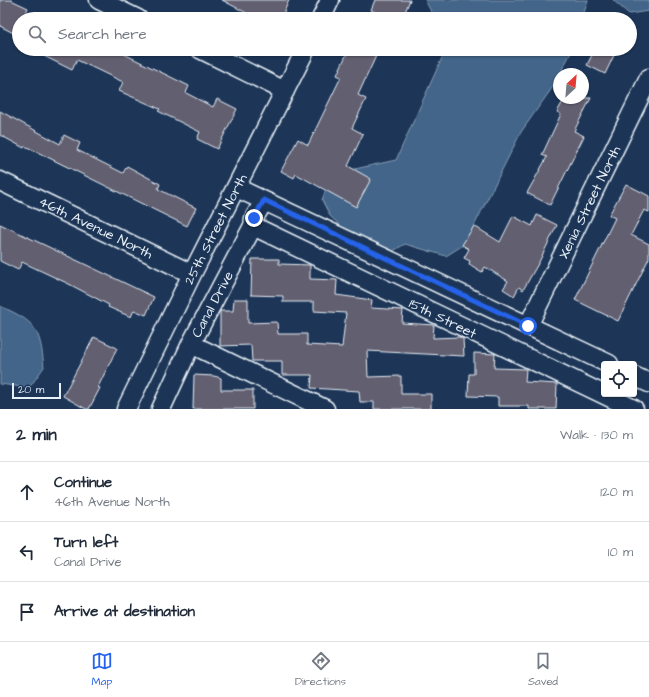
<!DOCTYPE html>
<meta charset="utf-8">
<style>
body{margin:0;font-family:"Architects Daughter",sans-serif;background:#f2f2f3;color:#1f2937}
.controls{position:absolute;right:12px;bottom:12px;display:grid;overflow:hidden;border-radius:4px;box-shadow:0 1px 3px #0004}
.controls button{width:36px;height:36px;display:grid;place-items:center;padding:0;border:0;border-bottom:1px solid #e0e1e3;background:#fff;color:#1f2937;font:20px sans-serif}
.compass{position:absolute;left:553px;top:68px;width:36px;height:36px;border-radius:50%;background:#fff;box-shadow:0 1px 3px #0004;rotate:26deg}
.scale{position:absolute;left:12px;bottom:10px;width:49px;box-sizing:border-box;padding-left:4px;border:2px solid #e8f1f8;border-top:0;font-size:11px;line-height:14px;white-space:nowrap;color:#e8f1f8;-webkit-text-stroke:3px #1d3557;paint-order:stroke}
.stop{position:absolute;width:12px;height:12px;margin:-9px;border:3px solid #2563eb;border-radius:50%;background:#fff}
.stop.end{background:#2563eb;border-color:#fff;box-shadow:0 1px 4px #0008}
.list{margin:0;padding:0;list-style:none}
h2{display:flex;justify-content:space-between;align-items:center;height:52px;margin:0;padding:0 16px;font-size:17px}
h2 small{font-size:13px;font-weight:400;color:#747a83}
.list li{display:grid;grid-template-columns:26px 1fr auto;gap:12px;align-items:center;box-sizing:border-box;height:60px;padding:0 16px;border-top:1px solid #e0e1e3}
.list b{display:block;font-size:15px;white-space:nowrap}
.list p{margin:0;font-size:13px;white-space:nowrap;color:#747a83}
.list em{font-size:13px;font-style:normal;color:#747a83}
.icon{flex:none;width:22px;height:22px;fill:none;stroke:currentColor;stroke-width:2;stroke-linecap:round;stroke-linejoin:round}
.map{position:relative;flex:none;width:649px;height:409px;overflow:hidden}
.search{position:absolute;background:#fff;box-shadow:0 1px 3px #0004;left:12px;right:12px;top:12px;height:44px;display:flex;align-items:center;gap:10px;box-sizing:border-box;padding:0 14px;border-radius:22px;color:#747a83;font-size:15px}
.sheet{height:232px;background:#fff}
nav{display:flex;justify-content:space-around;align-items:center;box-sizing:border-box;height:56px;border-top:1px solid #e0e1e3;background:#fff;font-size:11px;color:#747a83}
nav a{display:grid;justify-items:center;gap:2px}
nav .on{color:#2563eb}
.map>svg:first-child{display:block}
.water{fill:#436589;stroke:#859db5}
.building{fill:#625e70;stroke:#e8f1f8}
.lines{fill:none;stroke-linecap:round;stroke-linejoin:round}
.street-casing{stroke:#e8f1f8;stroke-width:21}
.street{stroke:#1d3557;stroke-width:18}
.route{stroke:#2563eb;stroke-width:5}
.labels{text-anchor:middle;stroke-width:3.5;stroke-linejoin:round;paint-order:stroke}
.street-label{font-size:14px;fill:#e8f1f8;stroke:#1d3557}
</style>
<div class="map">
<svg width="649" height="409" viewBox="0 0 649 409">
<rect width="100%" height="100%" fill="#1d3557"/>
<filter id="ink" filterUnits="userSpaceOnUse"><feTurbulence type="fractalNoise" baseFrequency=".025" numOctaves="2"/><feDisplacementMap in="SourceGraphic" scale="8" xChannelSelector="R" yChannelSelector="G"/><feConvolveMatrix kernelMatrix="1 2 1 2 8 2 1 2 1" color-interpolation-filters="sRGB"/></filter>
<g filter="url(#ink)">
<!-- water -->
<path class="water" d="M425,0H588L582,19H435Z
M613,0H649V11L629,14Z
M446,49H573L552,88L521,132L465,244L446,256L405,244L393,251L343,228L330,216L322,200L330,178L355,169L396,160Z
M0,306C36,322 40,328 44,367L29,388L0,384Z"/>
<!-- building -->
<path class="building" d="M0,0H11L28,8L23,19H19V36L0,26Z
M222,0H289L281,19H258Z
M375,0H410L402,19H390L371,10Z
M30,49H126L124,54L189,86L186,93L213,107L217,99L237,109L217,149L197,139L200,132L158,111L160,109L119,91L123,82L77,60L72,70Z
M349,49H361L376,56L358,95L366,99L352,128L363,134L348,166L371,179L356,207L296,174L294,178L281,171L298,139L308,145L341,77L337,75Z
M595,49H617L605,74L587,65Z
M565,98H591L574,131L584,136L550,205L527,193L547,157L542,155L561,114L557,112Z
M0,111L60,144L64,135L80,143L77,150L123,173L127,166L160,184L158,189L196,208L187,226L25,146L24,148L0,135Z
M626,184L649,196V212L644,210L631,235L649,244V258L618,321L575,300L615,218L609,215Z
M537,215L557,225L539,262L523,290L519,287L514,296L503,289L508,281L485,267L482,272L469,264L470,261L464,258L469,249L462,245L474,226L500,242L513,216L532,226Z
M0,224L154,297L146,315L134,310L131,317L108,307L109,305L69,284L22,262L18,270L0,261Z
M252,259H279V264L310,265V279L337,280L336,295L372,300L371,308L403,310L402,323L434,325L433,338L460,337L463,339L464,356L367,351L368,377L401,376V394H431V409H374V402H360L359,391L311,388L312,375H282V361H252L251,345L220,346V311H233L234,299H248V323L277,322L278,334H307V345L342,347L346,313L314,311V302H283V296L251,295Z
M94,337L117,348L98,387L100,388L89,409H86L63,396Z
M474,353L495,354L494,368L526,369L525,382L557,384L556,409H529V406H498V397L468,396L469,374H474Z
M194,375L214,376L221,378V390H253V409H193Z"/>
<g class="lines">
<!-- street casing -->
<g class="street-casing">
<path id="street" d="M99,0L138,19
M321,19L330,0
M200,49L285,91
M0,181L192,274
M237,188L609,364
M253,226L634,409
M528,326L649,78
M191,344L325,409
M634,376L649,383
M126,409L192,274L306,49
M161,409L191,344L253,226L254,218L264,201"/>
</g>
<!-- street -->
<use href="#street" class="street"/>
</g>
</g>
<g class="lines" filter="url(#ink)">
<!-- route -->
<path class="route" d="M254,218L264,200L528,326"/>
</g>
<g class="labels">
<!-- street labels -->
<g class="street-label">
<text transform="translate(589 202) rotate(-64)" y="5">Xenia Street North</text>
<text transform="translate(96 227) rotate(26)" y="5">46th Avenue North</text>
<text transform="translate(215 229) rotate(-63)" y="5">25th Street North</text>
<text transform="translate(212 304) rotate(-62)" y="5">Canal Drive</text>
<text transform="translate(443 318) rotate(26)" y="5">15th Street</text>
</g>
</g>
</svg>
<div class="controls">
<button><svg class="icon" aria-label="locate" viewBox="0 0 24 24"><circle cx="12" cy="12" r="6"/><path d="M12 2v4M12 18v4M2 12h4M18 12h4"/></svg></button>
</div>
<svg class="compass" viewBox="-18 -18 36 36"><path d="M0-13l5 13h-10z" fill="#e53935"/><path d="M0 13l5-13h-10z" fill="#747a83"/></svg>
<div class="scale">20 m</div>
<div class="stop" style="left:528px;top:326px"></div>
<div class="stop end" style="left:254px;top:218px"></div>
<div class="search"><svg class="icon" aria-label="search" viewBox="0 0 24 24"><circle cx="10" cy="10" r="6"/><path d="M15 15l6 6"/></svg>Search here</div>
</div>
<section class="sheet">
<h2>2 min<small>Walk · 130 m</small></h2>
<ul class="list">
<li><svg class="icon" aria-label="ahead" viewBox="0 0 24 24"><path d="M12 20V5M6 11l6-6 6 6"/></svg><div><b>Continue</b><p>46th Avenue North</p></div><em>120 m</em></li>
<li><svg class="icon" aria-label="left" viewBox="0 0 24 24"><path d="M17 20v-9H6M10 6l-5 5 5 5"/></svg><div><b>Turn left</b><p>Canal Drive</p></div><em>10 m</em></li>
<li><svg class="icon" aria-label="arrive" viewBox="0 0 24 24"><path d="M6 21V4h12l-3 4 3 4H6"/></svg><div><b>Arrive at destination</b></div></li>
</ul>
</section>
<nav>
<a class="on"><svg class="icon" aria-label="map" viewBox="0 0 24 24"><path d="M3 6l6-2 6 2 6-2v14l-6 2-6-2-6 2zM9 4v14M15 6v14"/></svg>Map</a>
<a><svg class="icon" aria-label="directions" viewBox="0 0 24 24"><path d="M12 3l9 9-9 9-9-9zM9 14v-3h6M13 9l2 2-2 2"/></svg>Directions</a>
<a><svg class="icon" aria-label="saved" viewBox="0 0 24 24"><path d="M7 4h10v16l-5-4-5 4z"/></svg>Saved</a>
</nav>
